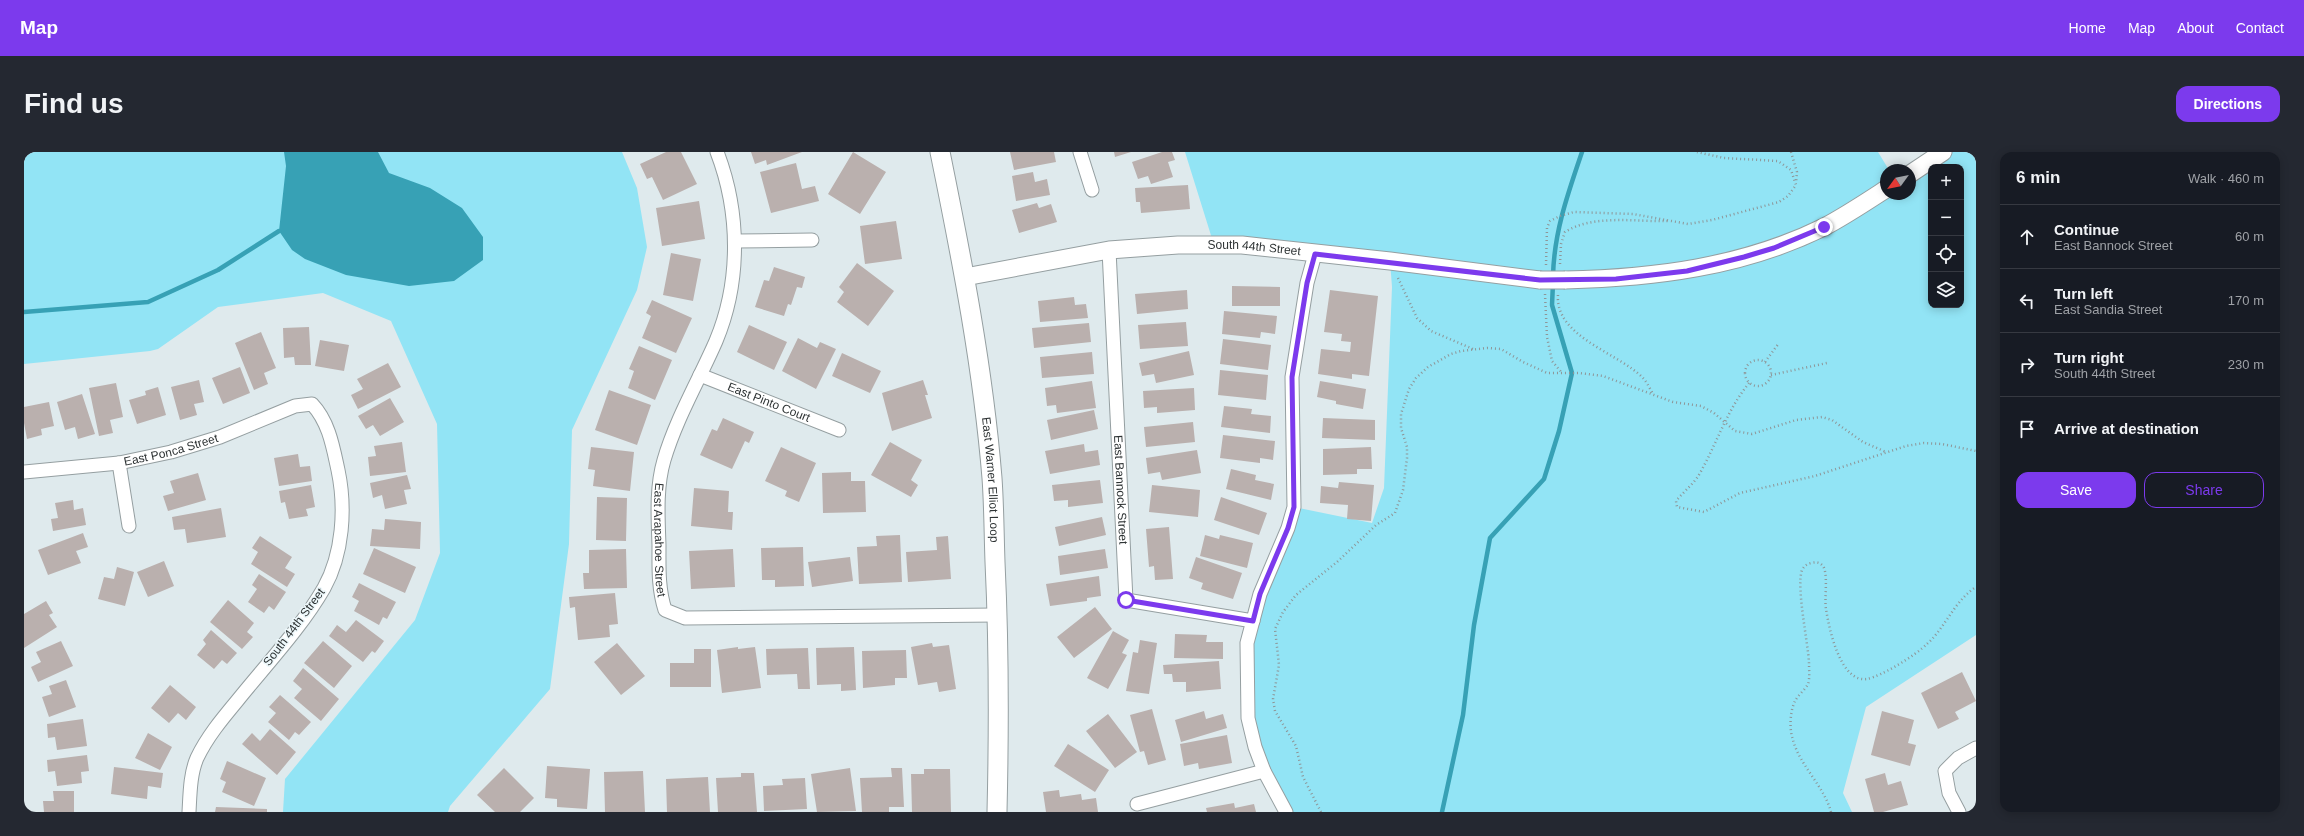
<!DOCTYPE html>
<meta charset="utf-8">
<style>
body{margin:0;font-family:Helvetica,sans-serif;background:#242831;color:#f1f3f6}
.controls{position:absolute;right:12px;top:12px;display:grid;overflow:hidden;border-radius:8px;box-shadow:0 2px 10px #0003}
.controls button{width:36px;height:36px;display:grid;place-items:center;padding:0;border:0;border-bottom:1px solid #363941;background:#171b24;color:#f1f3f6;font:20px sans-serif}
.compass{position:absolute;left:1856px;top:12px;width:36px;height:36px;border-radius:50%;background:#171b24;box-shadow:0 2px 10px #0003;rotate:237deg}
.stop{position:absolute;width:12px;height:12px;margin:-9px;border:3px solid #7c3aed;border-radius:50%;background:#fff}
.stop.end{background:#7c3aed;border-color:#fff;box-shadow:0 1px 4px #0008}
.list{margin:0;padding:0;list-style:none}
h2{display:flex;justify-content:space-between;align-items:center;height:52px;margin:0;padding:0 16px;font-size:17px}
h2 small{font-size:13px;font-weight:400;color:#9ea1a6}
.list li{display:grid;grid-template-columns:26px 1fr auto;gap:12px;align-items:center;box-sizing:border-box;height:64px;padding:0 16px;border-top:1px solid #363941}
.list b{display:block;font-size:15px;white-space:nowrap}
.list p{margin:0;font-size:13px;white-space:nowrap;color:#9ea1a6}
.list em{font-size:13px;font-style:normal;color:#9ea1a6}
.actions{display:flex;gap:8px;padding:12px 16px}
.actions a{flex:1;padding:9px 0;border:1px solid #7c3aed;border-radius:12px;text-align:center;font-size:14px;color:#7c3aed}
.actions .main{background:#7c3aed;color:#fff}
.icon{flex:none;width:22px;height:22px;fill:none;stroke:currentColor;stroke-width:2;stroke-linecap:round;stroke-linejoin:round}
.map{position:relative;flex:none;width:1952px;height:660px;overflow:hidden;border-radius:12px}
header{display:flex;align-items:center;gap:24px;box-sizing:border-box;height:56px;padding:0 20px;background:#7c3aed;color:#fff}
header strong{font-size:19px}
nav{display:flex;gap:22px;margin-inline-start:auto;font-size:14px}
.intro{display:flex;align-items:center;justify-content:space-between;box-sizing:border-box;height:96px;padding:0 24px}
h1{margin:0;font-size:28px}
.button{padding:10px 18px;border-radius:12px;background:#7c3aed;color:#fff;font-size:14px;font-weight:700}
main{display:flex;gap:24px;padding:0 24px}
aside{flex:1;background:#171b24;border-radius:12px;box-shadow:0 2px 10px #0003}
.map>svg:first-child{display:block}
.green{fill:#92e4f5;fill-rule:evenodd}
.water{fill:#37a1b5}
.lines{fill:none;stroke-linecap:round;stroke-linejoin:round}
.stream{stroke:#37a1b5;stroke-width:4.5}
.building{fill:#bab0ae}
.minor-casing{stroke:#959fa1;stroke-width:15}
.tertiary-casing{stroke:#959fa1;stroke-width:19}
.secondary-casing{stroke:#959fa1;stroke-width:21}
.path{stroke:#8e9698;stroke-width:2.5;stroke-dasharray:1 3;stroke-linecap:butt}
.minor{stroke:#fff;stroke-width:13}
.tertiary{stroke:#fff;stroke-width:17}
.secondary{stroke:#fff;stroke-width:19}
.tertiary-bridge-casing{stroke:#959fa1;stroke-width:19;stroke-linecap:butt}
.tertiary-bridge{stroke:#fff;stroke-width:17}
.route{stroke:#7c3aed;stroke-width:5}
.labels{text-anchor:middle;stroke-width:3;stroke-linejoin:round;paint-order:stroke}
.street-label{font-size:12px;fill:#2e3334;stroke:#ecf7fa}
</style>
<header>
<strong>Map</strong>
<nav><a>Home</a><a>Map</a><a>About</a><a>Contact</a></nav>
</header>
<div class="intro"><h1>Find us</h1><a class="button">Directions</a></div>
<main>
<div class="map">
<svg width="1952" height="660" viewBox="0 0 1952 660">
<rect width="100%" height="100%" fill="#dfeaed"/>
<!-- green -->
<path class="green" d="M0,0H598L613,36L623,95L613,138L548,278L545,392L526,537L426,654L424,660H259L261,627L391,468L416,401L413,272L367,169L299,141L194,155L134,197L126,199L0,212Z
M1161,0H1854L1865,18H1862V42H1886V22L1919,0H1952V483L1842,555L1819,641L1828,660H1262L1231,595L1223,491L1270,355L1348,371L1360,336L1368,135L1366,109L1190,93ZM1907,15H1937V153H1907Z"/>
<!-- water -->
<path class="water" d="M260,0H354L365,21L406,36L438,56L459,85V108L430,129L385,134L322,123L281,107L268,98L255,79L262,14Z"/>
<g class="lines">
<!-- stream -->
<path class="stream" d="M1529,124C1530,80 1544,41 1558,0
M0,160L124,150L194,118L255,79
M1418,660L1439,563L1450,473L1466,386L1520,327L1535,279L1548,221L1528,153L1529,131"/>
</g>
<!-- building -->
<path class="building" d="M642,0H657L673,32L639,48L628,25L623,27L616,12Z
M727,0H778L743,13L742,8L731,12Z
M829,0L862,20L836,62L804,42Z
M986,0H1030L1032,10L990,18Z
M1090,0H1107L1091,5Z
M1138,0H1148L1151,8L1144,10L1149,25L1127,32L1124,24L1114,27L1108,10Z
M772,11L778,37L791,34L795,49L747,61L736,20Z
M1009,20L1011,30L1023,27L1026,43L992,49L988,24Z
M1164,33L1166,57L1117,61L1116,50H1112L1111,36Z
M675,49L681,87L638,94L632,56Z
M1013,51L1015,56L1027,52L1033,70L995,81L988,58Z
M872,69L878,107L841,112L836,74Z
M647,101L677,107L669,149L639,143Z
M833,111L870,139L844,174L813,150L820,140L815,135Z
M750,115L781,125L778,136L773,135L767,153L764,152L760,164L731,155L740,128L745,129Z
M1208,134L1256,135V154H1208Z
M1163,138L1164,157L1113,162L1111,142Z
M1306,138L1354,144L1345,224L1328,222V227L1294,222L1297,197L1326,200L1327,190L1317,189L1318,182L1300,180Z
M1050,145L1051,153L1062,152L1064,166L1016,170L1014,149Z
M628,148L668,166L652,201L618,186L627,164L622,161Z
M1200,159L1253,164L1251,182L1237,180L1236,186L1198,182Z
M1162,170L1164,194L1116,197L1114,173Z
M1065,171L1067,190L1010,196L1008,176Z
M725,173L763,190L750,218L713,200Z
M285,175L287,213H271L270,205L260,206L259,176Z
M237,180L252,216L240,221L244,232L230,238L211,191Z
M774,186L793,196L796,190L812,197L792,237L758,219Z
M1199,187L1247,193L1244,218L1196,212Z
M296,188L325,193L320,219L291,214Z
M615,194L648,208L631,248L604,236L610,219L605,217Z
M1165,199L1170,223L1132,231L1130,222L1118,224L1115,211Z
M1068,200L1070,222L1018,226L1016,205Z
M818,201L857,219L846,241L808,224Z
M364,211L377,235L334,257L327,243L339,237L333,227Z
M216,215L226,241L199,252L188,226Z
M1196,218L1244,223L1242,248L1194,243Z
M175,228L180,250L170,252L173,263L156,268L147,235Z
M899,228L904,243H901L908,266L868,279L858,241Z
M1068,229L1072,256L1033,261L1032,253L1023,254L1021,236Z
M1296,229L1342,237L1339,257L1312,252V249L1293,245Z
M92,231L99,265L86,268L89,281L75,284L65,236Z
M134,235L142,263L113,272L105,248L122,243L121,239Z
M1170,236L1171,258L1133,261V255L1120,256L1119,239Z
M585,238L627,253L613,293L571,278Z
M58,242L71,282L54,287L51,275L41,278L33,250Z
M366,246L380,270L356,284L349,273L342,277L334,264Z
M25,250L30,274L17,277L18,283L3,287L0,271V255Z
M1200,254L1228,257L1227,262L1247,264L1246,281L1197,275Z
M1070,258L1074,277L1027,288L1023,268Z
M699,266L730,280L725,291L721,289L708,317L676,303L688,277L693,279Z
M1299,266L1351,268V288L1298,286Z
M1169,270L1171,290L1122,295L1120,275Z
M1199,283L1251,289L1249,308L1236,306V311L1196,306Z
M378,290L382,320L346,324L344,305L352,304L350,294Z
M866,290L898,308L887,328L894,333L887,345L847,323Z
M1060,292L1061,300L1074,298L1076,313L1026,322L1021,299Z
M567,295L610,300L606,339L569,334L571,318L564,317Z
M757,295L792,311L775,350L761,344L763,339L741,329Z
M1347,295L1348,317H1333V322L1299,323V297Z
M1173,298L1177,321L1138,328L1136,320L1124,322L1122,306Z
M274,302L276,315L286,314L288,329L255,334L250,306Z
M1207,317L1232,323L1231,328L1250,332L1247,348L1202,337Z
M827,320V329H841L842,360L799,361L798,321Z
M174,321L182,348L144,359L139,344L150,341L146,329Z
M383,323L387,337L380,338L383,352L361,357L358,343L349,346L346,331Z
M1076,328L1079,351L1044,355V348L1030,349L1028,333Z
M1315,330L1350,333L1347,369L1323,367L1324,353L1296,351L1297,334L1314,336Z
M287,333L291,355L282,357L284,364L265,367L261,350L257,351L255,339Z
M1128,333L1176,338L1174,365L1125,360Z
M670,336L705,339L704,360H709L708,378L667,374Z
M573,345L603,346L602,389L572,388Z
M1197,345L1243,361L1235,383L1190,368Z
M49,348L50,358L59,356L62,373L29,379L27,367L34,366L31,351Z
M197,356L202,385L163,391L161,377L150,378L148,365Z
M1078,365L1082,383L1035,394L1031,375Z
M361,367L397,370L396,397L346,394L348,377L360,378Z
M1145,375L1149,427L1131,428L1130,414L1125,415L1122,377Z
M59,381L64,395L52,399L57,411L24,423L14,398Z
M876,383L878,430L835,432L833,395L853,394L852,384Z
M1181,383L1195,387L1196,383L1229,391L1223,416L1176,404Z
M236,384L268,405L261,416L271,422L263,435L227,412L234,400L228,396Z
M924,384L927,427L884,430L882,400L913,398L912,385Z
M779,395L780,434L751,435V428H738L737,396Z
M350,396L392,415L381,441L339,422Z
M602,397L603,436L560,437L559,421H565V398Z
M709,397L711,435L667,437L665,399Z
M1081,397L1084,416L1036,423L1034,404Z
M826,405L829,429L788,435L784,410Z
M1172,405L1218,421L1209,447L1177,437L1179,431L1165,426Z
M140,409L150,434L124,445L113,420Z
M93,415L110,420L101,454L74,447L80,425L90,427Z
M235,422L262,440L250,458L245,454L240,461L224,450L233,437L228,433Z
M1075,424L1077,444L1063,446V449L1026,454L1022,432Z
M335,431L372,450L363,467L359,465L355,473L330,459L335,449L328,445Z
M591,441L594,472L585,473L586,485L554,488L551,455L546,456L545,445Z
M204,448L230,471L223,480L229,485L218,497L186,470Z
M22,449L29,461L25,463L33,475L0,496V462Z
M1071,455L1088,477L1050,506L1033,485Z
M332,468L360,489L351,501L348,499L339,510L305,484L313,473L322,480Z
M187,478L213,501L203,512L198,508L190,517L173,503L182,492L179,488Z
M1089,479L1105,488L1098,501L1103,503L1084,537L1063,526Z
M1151,482L1183,483L1182,490H1199V507L1150,506Z
M1116,488L1133,491L1125,542L1102,539L1109,500L1114,501Z
M37,489L49,514L14,530L7,515L17,510L12,500Z
M299,489L328,514L310,536L280,511Z
M593,491L621,524L597,543L570,510Z
M908,491L909,495L925,493L932,537L915,540L913,530L894,533L887,495Z
M714,495V497L731,495L737,536L698,541L693,498Z
M830,495L832,538L817,539V532L793,533L792,496Z
M784,496L786,537H774L773,522L743,523L742,497Z
M670,497H687V535H646V511H670Z
M882,498L883,526H871V533L839,536L838,499Z
M1195,509L1197,537L1162,540V530H1149L1148,522H1140L1139,513Z
M279,516L315,547L297,569L270,546L278,537L269,529Z
M1938,520L1952,549L1931,560L1935,567L1914,577L1897,541Z
M42,528L52,555L25,565L18,545L28,542L25,534Z
M146,533L172,555L162,568L154,561L145,571L127,556Z
M256,543L287,570L275,583L271,580L265,588L244,570L252,561L245,555Z
M1128,557L1142,608L1124,613L1120,599L1116,600L1106,563Z
M1180,559L1182,567L1199,562L1203,576L1157,590L1151,568Z
M1858,559L1890,568L1884,591L1892,593L1886,614L1847,603Z
M1084,562L1113,600L1091,616L1062,579Z
M59,567L63,594L33,598L31,585L24,586L23,572Z
M246,577L272,600L253,623L218,592L228,581L236,589Z
M124,581L148,595L136,618L111,606Z
M1203,583L1208,611L1175,617L1174,611L1160,614L1156,592Z
M1044,592L1085,618L1071,640L1030,614Z
M63,603L65,619L57,620L58,631L33,634L31,619L24,620L23,608Z
M203,609L242,626L230,654L198,640L202,630L196,627Z
M523,614L566,617L563,657L533,655V647L521,646Z
M90,615L139,621L137,636L124,634L123,647L87,642Z
M480,616L510,646L496,660H471L453,643Z
M826,616L832,659L793,660L787,622Z
M867,616H878L880,655H865V660H838L836,626L868,625Z
M900,617H926L927,660H888L887,622H900Z
M619,619L621,660H581L580,620Z
M717,621H730L733,660H694L692,626L717,625Z
M1861,621L1864,633L1877,629L1884,653L1859,660H1850L1841,627Z
M684,625L686,660H643L642,627Z
M781,626L783,657L740,659L739,634L759,633L758,627Z
M1035,638L1036,645L1057,642L1058,648L1072,646L1074,660H1022L1019,640Z
M29,639H50V660H20L19,649H30Z
M1210,651L1211,656L1230,652L1232,660H1183L1182,656Z
M192,655L243,657V660H191Z"/>
<g class="lines">
<!-- minor casing -->
<g class="minor-casing">
<g id="minor">
<path id="s1" d="M693,0C716,60 717,129 692,189C675,228 652,267 640,308C632,335 634,365 635,393C635,415 634,436 641,458L661,466L973,463"/>
<path d="M1056,0L1068,38"/>
<path d="M712,89L788,88"/>
<path id="s2" d="M1085,98L1102,448L1229,469"/>
<path id="s3" d="M676,223L815,278"/>
<path d="M95,311L105,374"/>
<path id="s4" d="M0,320L95,311L147,300L196,285L271,254L288,252C305,270 309,295 314,318C322,356 319,402 300,436C277,476 241,514 213,549C198,567 183,585 173,606C166,622 166,643 165,660"/>
<path d="M1113,652L1240,619"/>
<path d="M1262,660L1240,619L1231,595L1224,566L1223,491L1236,442L1264,376L1270,355L1268,225L1283,131L1291,102"/>
<path d="M1935,660L1925,641L1921,619L1934,606L1952,596"/>
</g>
</g>
<!-- tertiary casing -->
<g class="tertiary-casing">
<g id="tertiary">
<path d="M1886,22L1919,0"/>
<path id="s5" d="M941,125L1085,98L1154,93H1218L1366,109L1516,128"/>
<path d="M1541,128C1630,126 1719,115 1800,75C1821,64 1842,50 1862,37"/>
</g>
</g>
<!-- secondary casing -->
<g class="secondary-casing">
<g id="secondary">
<path id="s6" d="M916,0C938,108 959,216 968,326C970,354 970,382 971,410C975,493 975,576 973,660"/>
</g>
</g>
<!-- path -->
<path class="path" d="M1767,0L1773,20L1772,31
M1536,112L1537,92L1541,80C1569,62 1612,70 1645,69
M1522,113L1523,76L1526,69L1536,64L1550,60L1609,62L1664,72L1688,68L1755,50L1764,44L1772,33L1767,18L1754,9L1700,6L1673,0
M1374,126L1393,166L1407,179L1449,197
M1521,142L1523,185L1528,209L1538,221
M1534,143C1531,185 1595,201 1619,226C1623,230 1626,237 1629,242
M1721 221a13 13 0 1 1 26 0a13 13 0 1 1-26 0Z
M1741,210L1755,191
M1747,223L1803,211
M1725,231C1703,258 1693,291 1676,321C1670,332 1660,339 1652,349L1653,355L1680,360L1716,341L1791,324L1882,294L1900,291L1918,292L1952,299
M1297,660L1279,625L1272,594L1251,559L1249,547L1255,513L1251,477L1259,460L1272,443L1313,410L1352,373L1371,361L1379,338L1383,306V295L1377,276V262L1385,237L1392,226L1404,215L1427,202L1437,199L1463,196L1477,197L1499,210L1523,221H1555L1579,224L1649,250L1677,254L1690,261L1711,279L1728,282L1772,268L1798,265L1808,268L1839,290L1862,300
M1807,660C1800,634 1776,614 1769,588C1765,577 1766,559 1771,549C1774,543 1781,538 1784,532C1786,527 1785,517 1785,511C1784,490 1772,435 1778,418C1780,414 1783,412 1787,411C1791,410 1795,410 1798,413C1805,419 1800,447 1802,457C1805,476 1816,531 1843,527C1858,524 1892,503 1903,492C1922,475 1930,449 1952,435"/>
<!-- minor -->
<use href="#minor" class="minor"/>
<!-- tertiary -->
<use href="#tertiary" class="tertiary"/>
<!-- secondary -->
<use href="#secondary" class="secondary"/>
<!-- tertiary-bridge casing -->
<g class="tertiary-bridge-casing">
<path id="tertiary-bridge" d="M1516,128H1541"/>
</g>
<!-- tertiary-bridge -->
<use href="#tertiary-bridge" class="tertiary-bridge"/>
</g>
<g class="lines">
<!-- route -->
<path class="route" d="M1102,448L1229,469L1236,442L1264,376L1270,355L1268,225L1283,131L1291,102L1516,128L1592,127L1663,119L1720,105L1750,96L1800,75"/>
</g>
<g class="labels">
<!-- street labels -->
<g class="street-label">
<text dy="4" stroke="none"><textPath href="#s5" startOffset="292">South 44th Street</textPath></text>
<text dy="4" stroke="none"><textPath href="#s3" startOffset="74">East Pinto Court</textPath></text>
<text dy="4" stroke="none"><textPath href="#s4" startOffset="149">East Ponca Street</textPath></text>
<text dy="4" stroke="none"><textPath href="#s6" startOffset="332">East Warner Elliot Loop</textPath></text>
<text dy="4" stroke="none"><textPath href="#s2" startOffset="240">East Bannock Street</textPath></text>
<text dy="4" stroke="none"><textPath href="#s1" startOffset="404">East Arapahoe Street</textPath></text>
<text transform="translate(270 475) rotate(-53)" y="4">South 44th Street</text>
</g>
</g>
</svg>
<div class="controls">
<button>+</button>
<button>−</button>
<button><svg class="icon" aria-label="locate" viewBox="0 0 24 24"><circle cx="12" cy="12" r="6"/><path d="M12 2v4M12 18v4M2 12h4M18 12h4"/></svg></button>
<button><svg class="icon" aria-label="layers" viewBox="0 0 24 24"><path d="M12 4l9 5-9 5-9-5zM3 14l9 5 9-5"/></svg></button>
</div>
<svg class="compass" viewBox="-18 -18 36 36"><path d="M0-13l5 13h-10z" fill="#e53935"/><path d="M0 13l5-13h-10z" fill="#9ea1a6"/></svg>
<div class="stop" style="left:1102px;top:448px"></div>
<div class="stop end" style="left:1800px;top:75px"></div>
</div>
<aside>
<h2>6 min<small>Walk · 460 m</small></h2>
<ul class="list">
<li><svg class="icon" aria-label="ahead" viewBox="0 0 24 24"><path d="M12 20V5M6 11l6-6 6 6"/></svg><div><b>Continue</b><p>East Bannock Street</p></div><em>60 m</em></li>
<li><svg class="icon" aria-label="left" viewBox="0 0 24 24"><path d="M17 20v-9H6M10 6l-5 5 5 5"/></svg><div><b>Turn left</b><p>East Sandia Street</p></div><em>170 m</em></li>
<li><svg class="icon" aria-label="right" viewBox="0 0 24 24"><path d="M7 20v-9h11M14 6l5 5-5 5"/></svg><div><b>Turn right</b><p>South 44th Street</p></div><em>230 m</em></li>
<li><svg class="icon" aria-label="arrive" viewBox="0 0 24 24"><path d="M6 21V4h12l-3 4 3 4H6"/></svg><div><b>Arrive at destination</b></div></li>
</ul>
<div class="actions"><a class="main">Save</a><a>Share</a></div>
</aside>
</main>
